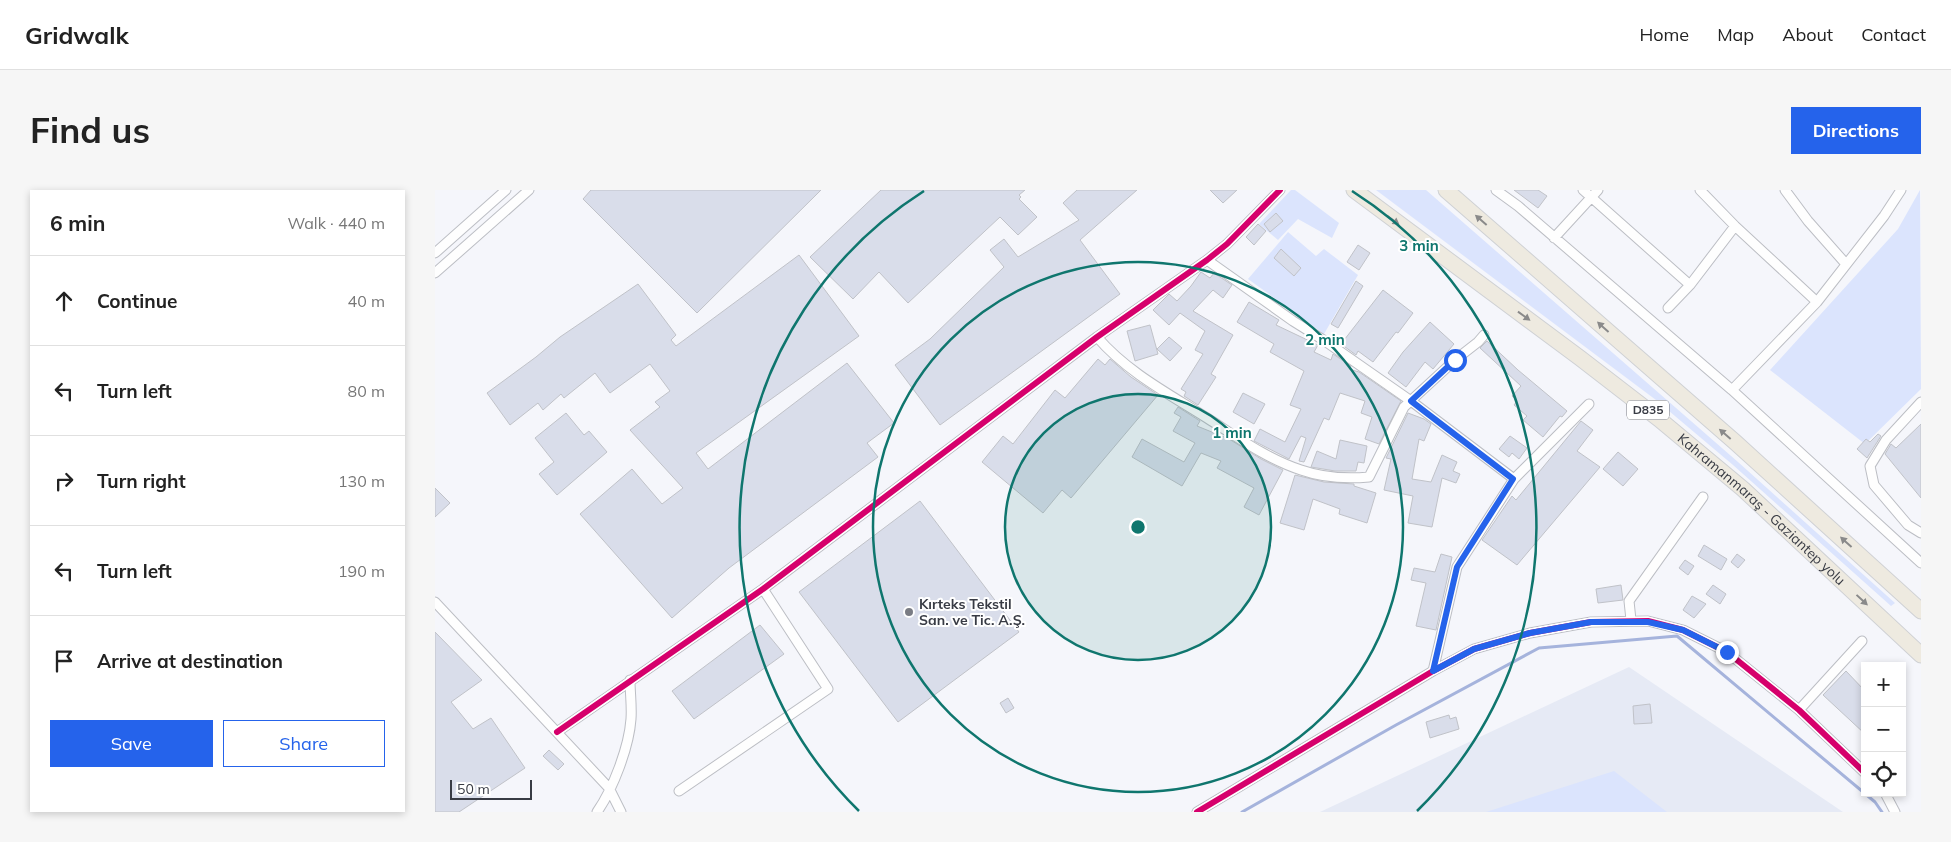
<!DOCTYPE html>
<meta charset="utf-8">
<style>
body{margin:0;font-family:Mulish,sans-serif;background:#f6f6f6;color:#222}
.controls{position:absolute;right:15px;bottom:15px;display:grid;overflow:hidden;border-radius:0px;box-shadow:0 2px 8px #0003}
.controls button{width:45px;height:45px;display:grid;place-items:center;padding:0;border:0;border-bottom:1px solid #e0e0e0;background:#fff;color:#222;font:25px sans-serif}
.scale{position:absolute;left:15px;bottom:12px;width:82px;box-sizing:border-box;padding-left:5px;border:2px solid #383b44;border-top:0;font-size:14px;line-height:18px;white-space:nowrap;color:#383b44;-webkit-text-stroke:4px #fff;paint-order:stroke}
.stop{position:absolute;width:15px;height:15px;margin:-11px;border:4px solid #2563eb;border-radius:50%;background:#fff}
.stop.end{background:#2563eb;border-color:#fff;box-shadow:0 1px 5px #0008}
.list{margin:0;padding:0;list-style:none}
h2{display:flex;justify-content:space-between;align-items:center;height:65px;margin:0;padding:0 20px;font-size:21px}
h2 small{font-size:16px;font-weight:400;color:#767676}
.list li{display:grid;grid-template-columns:32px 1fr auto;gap:15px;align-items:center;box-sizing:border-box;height:90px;padding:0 20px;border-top:1px solid #e0e0e0}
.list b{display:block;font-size:19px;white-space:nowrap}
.list em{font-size:16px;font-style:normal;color:#767676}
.actions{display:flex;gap:10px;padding:15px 20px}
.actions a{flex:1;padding:11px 0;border:1px solid #2563eb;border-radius:0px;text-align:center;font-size:18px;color:#2563eb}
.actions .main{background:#2563eb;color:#fff}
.icon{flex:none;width:28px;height:28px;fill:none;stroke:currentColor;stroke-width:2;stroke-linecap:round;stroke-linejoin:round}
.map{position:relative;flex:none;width:1486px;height:622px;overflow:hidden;border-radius:0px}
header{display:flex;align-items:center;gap:30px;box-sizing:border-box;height:70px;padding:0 25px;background:#fff;border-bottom:1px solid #e0e0e0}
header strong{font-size:24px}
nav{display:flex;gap:28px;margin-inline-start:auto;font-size:18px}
.intro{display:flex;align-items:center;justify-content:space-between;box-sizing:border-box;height:120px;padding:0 30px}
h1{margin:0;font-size:35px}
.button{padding:12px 22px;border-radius:0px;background:#2563eb;color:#fff;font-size:18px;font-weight:700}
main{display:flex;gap:30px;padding:0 30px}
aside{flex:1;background:#fff;border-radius:0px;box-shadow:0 2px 8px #0003}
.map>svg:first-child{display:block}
.built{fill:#e6eaf5}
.green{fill:#dbe4fd}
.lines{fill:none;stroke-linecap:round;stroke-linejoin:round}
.stream{stroke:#a5b3dc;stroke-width:3}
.building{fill:#d9ddea;stroke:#c0c2c8}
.minor-casing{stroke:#bcbec4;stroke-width:11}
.trunk-casing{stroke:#cfd1d4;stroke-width:17}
.minor{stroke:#fefefe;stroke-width:9}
.trunk{stroke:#eeeae0;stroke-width:15}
.cycleway-casing{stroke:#fff;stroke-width:9}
.cycleway{stroke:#d6006c;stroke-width:6}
.oneway{fill:#8a8a8a}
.route{stroke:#2563eb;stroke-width:6}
.ring{fill:none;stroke:#0f766e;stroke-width:2.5}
.poi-dot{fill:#7a7c84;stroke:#fff;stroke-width:2}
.labels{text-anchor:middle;stroke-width:4;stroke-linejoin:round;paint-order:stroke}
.shield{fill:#fff;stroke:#74767c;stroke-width:1}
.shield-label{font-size:12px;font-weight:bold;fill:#383b44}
.street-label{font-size:14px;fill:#383b44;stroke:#fff}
.poi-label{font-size:14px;font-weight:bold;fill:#383b44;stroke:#fff;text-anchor:start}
.centre{fill:#0f766e;stroke:#fff;stroke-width:2.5}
.ring-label{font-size:15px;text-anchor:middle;font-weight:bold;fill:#0f766e;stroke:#fff;stroke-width:4;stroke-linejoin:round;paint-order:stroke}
</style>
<header>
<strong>Gridwalk</strong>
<nav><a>Home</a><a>Map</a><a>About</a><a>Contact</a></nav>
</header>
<div class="intro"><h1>Find us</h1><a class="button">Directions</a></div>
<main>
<aside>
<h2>6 min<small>Walk · 440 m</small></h2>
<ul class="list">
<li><svg class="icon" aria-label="ahead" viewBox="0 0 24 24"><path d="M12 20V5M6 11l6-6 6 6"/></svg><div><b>Continue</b></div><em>40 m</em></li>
<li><svg class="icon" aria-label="left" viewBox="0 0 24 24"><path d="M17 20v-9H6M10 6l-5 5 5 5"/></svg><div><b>Turn left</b></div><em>80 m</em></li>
<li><svg class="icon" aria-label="right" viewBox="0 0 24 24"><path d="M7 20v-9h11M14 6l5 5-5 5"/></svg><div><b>Turn right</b></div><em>130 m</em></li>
<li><svg class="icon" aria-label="left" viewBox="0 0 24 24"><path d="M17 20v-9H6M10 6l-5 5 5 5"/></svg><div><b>Turn left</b></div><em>190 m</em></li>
<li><svg class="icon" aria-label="arrive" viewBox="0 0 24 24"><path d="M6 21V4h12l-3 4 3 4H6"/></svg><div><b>Arrive at destination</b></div></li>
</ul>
<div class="actions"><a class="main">Save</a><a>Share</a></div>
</aside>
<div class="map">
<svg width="1486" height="622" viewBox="0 0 1486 622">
<rect width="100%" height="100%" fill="#f5f6fb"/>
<!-- built -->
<path class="built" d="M1194,477L1408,622H885Z"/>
<!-- green -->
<path class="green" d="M856,0H860L904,33L897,48L863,29L843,50L824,34Z
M941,0H991L1303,272L1460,413L1456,416L1298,275L1221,210Z
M1485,0L1486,199L1430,254L1335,180L1463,39Z
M853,42L881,66L889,59L923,85L889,144L813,89Z
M1179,581L1232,622H1051Z"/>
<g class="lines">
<!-- stream -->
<path class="stream" d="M807,622L961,535L1104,458L1242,446L1440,612L1447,622"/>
</g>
<!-- building -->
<path class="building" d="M156,0H386L262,123L148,9Z
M446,0H590L584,5L586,7L584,9L602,27L583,45L565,27L473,113L444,82L418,109L375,67Z
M642,0H702L645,50L685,104L505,235L460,175L495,149L569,77L555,60L569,49L583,67L644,30L628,13Z
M775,0H802L788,13Z
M1079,0H1103L1112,6L1103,18Z
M841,23L848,31L835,42L829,34Z
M823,34L831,41L819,55L811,47Z
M923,55L935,63L924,80L912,72Z
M846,59L866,78L859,86L839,68Z
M364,65L424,146L261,263L273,279L412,173L459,233L432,253L443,267L294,378L237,428L145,324L197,279L227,314L248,298L195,240L225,217L220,212L235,201L215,174L175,203L160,183L129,208L126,204L108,220L103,213L75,235L52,203L101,167L125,147L203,94L241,145L236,150L241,156Z
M766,82L775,88L779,83L797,95L788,108L778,100L758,121L798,145L776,184L781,187L763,215L749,206L751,202L746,199L768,164L760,160L770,141L745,123L734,135L718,120L734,104L742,111L756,96Z
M921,91L928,96L903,138L896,134Z
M948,100L978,123L963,143L961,142L938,172L923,161L921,165L906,154Z
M814,112L844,130L841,135L883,155L879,162L896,170L898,164L916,176L914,179L924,182L966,211L944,254L930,249L937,227L926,223L930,211L905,203L894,230L889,228L869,272L864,271L871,248L866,246L854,269L819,251L825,239L850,252L866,219L855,215L869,181L835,162L839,154L802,132Z
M995,132L1019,154L998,179L990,172L971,197L953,183L968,162Z
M715,135L723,164L700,171L692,141Z
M734,147L747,158L735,171L722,159Z
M1052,151L1083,180L1132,221L1127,227L1125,226L1108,247L1088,230L1092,226L1079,215L1082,211L1077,206L1086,196L1045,158Z
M663,169L670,175L675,169L696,187L723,205L636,308L627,300L608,323L547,272L568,246L578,254L620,200L630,208Z
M808,203L830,214L819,234L798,222Z
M743,217L765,231L762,236L794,249L826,269L848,280L824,325L809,317L819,298L782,278L786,271L766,263L747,296L697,267L707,249L749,272L760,253L738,241L746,227L739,223Z
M131,223L149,245L154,241L172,262L122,305L104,284L119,272L100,248Z
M973,223L989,229L996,234L989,251L984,249L977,289L996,292L1007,265L1022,272L1018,281L1025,284L1021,293L1007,288L997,337L973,333L978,306L949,300L956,269L951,268Z
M1146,231L1158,240L1142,261L1165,277L1082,375L1047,350L1077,306L1081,310Z
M1486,234V308L1450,264L1456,254L1461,258Z
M1443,244L1446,246L1432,268L1422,259L1431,249L1435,252Z
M1075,246L1092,258L1084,269L1077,263L1074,267L1064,259Z
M905,250L932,256L929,273L923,272L921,281H900L876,277L882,261L901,269Z
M1183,262L1203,279L1188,296L1168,279Z
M860,285L889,292L919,294V296L941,303L932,333L904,324L905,319L878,309L869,340L845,333Z
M0,298L15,313L0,327Z
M485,311L584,442L463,532L364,402Z
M1269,355L1292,369L1286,380L1263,366Z
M1006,364L1017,367L1001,440L981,436L991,393L976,390L979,378L1000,382Z
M1302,364L1310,370L1303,378L1296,372Z
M1250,370L1259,376L1253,385L1244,378Z
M1186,395L1188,410L1163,413L1161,399Z
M1278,395L1291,404L1285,414L1271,404Z
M1257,406L1271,414L1259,428L1248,420Z
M325,435L349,464L259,529L237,501Z
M0,442L47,490L16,512L38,539L56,528L90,578L24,622H0Z
M1411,481L1430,501V544L1388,505Z
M573,508L579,518L571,523L565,513Z
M1215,514L1217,533L1199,534L1198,516Z
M1014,525L1015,529L1021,527L1024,539L995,548L991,532Z
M114,560L129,574L123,580L108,566Z"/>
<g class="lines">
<!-- minor casing -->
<g class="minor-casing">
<path id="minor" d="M1061,0L1083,16L1297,200L1486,373
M1148,0L1255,95
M1265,0L1300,36L1382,112
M1350,0L1373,31L1411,74
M1119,48L1163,0
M0,63L71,0
M772,70L858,131L890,151L976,211L1079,289
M0,83L94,0
M1233,118L1255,95L1300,36
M662,147C692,182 734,204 772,228C802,247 832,269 866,280C886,287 912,289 934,287L969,217L1020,170L1043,152L1049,145
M1297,200L1382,112L1449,26L1466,0
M1486,212L1451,250L1435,276L1439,295L1473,335L1486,343
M0,412L174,598L186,622
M1196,430L1194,411L1268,307
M998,481L1022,377L1079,289L1154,214
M1364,520L1427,451
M122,542L328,399L662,147L772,70L792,54L845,0
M244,601L393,499L328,399
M1450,603L1460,622
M162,622C178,599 194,557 196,529C197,516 195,503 195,490
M762,622L998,481L1039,459L1095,443L1156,432L1213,431L1248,440L1292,462L1364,520L1430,583"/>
</g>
<!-- trunk casing -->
<g class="trunk-casing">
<g id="trunk">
<path id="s1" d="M919,0L1145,168L1224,229L1308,299L1486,465"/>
<path d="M1011,0L1300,252L1486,421"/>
</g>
</g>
<!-- minor -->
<use href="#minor" class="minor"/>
<!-- trunk -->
<use href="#trunk" class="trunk"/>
<!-- cycleway casing -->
<g class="cycleway-casing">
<path id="cycleway" d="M122,542L328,399L662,147L772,70L792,54L845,0
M762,622L998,481L1039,459L1095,443L1156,432L1213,431L1248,440L1292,462L1364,520L1430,583"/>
</g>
<!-- cycleway -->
<use href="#cycleway" class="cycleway"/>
</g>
<!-- one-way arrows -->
<defs><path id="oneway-solid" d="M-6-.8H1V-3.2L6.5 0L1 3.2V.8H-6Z" transform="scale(1.25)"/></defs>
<g class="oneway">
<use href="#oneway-solid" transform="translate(958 30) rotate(36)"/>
<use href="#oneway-solid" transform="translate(1046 30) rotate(-139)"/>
<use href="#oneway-solid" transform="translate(1089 126) rotate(36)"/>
<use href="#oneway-solid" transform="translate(1168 137) rotate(-138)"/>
<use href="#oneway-solid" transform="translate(1290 244) rotate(-139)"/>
<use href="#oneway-solid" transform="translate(1411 352) rotate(-138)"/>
<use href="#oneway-solid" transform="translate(1427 410) rotate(43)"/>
</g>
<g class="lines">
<!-- route -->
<path class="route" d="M1020,170L976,211L1078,289L1022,377L998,481L1039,459L1095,443L1156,432H1213L1248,440L1292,462"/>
</g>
<!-- distance rings -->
<circle cx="703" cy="337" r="133" fill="#0f766e" fill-opacity=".12"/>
<g class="ring">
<circle cx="703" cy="337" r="133"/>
<circle cx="703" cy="337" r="265"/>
<path d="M424 621A398 398 0 0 1 489 1M917 1A398 398 0 0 1 982 621"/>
</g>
<!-- markers -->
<circle class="poi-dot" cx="474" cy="422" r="5"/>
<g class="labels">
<!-- shield labels -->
<rect class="shield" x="1192" y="210.5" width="42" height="19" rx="4"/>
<g class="shield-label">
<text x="1213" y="224">D835</text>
</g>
<!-- street labels -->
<g class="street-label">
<text dy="5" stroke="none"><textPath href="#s1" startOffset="518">Kahramanmaraş - Gaziantep yolu</textPath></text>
</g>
<!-- poi labels -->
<g class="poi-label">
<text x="484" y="419">Kırteks Tekstil<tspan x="484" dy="16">San. ve Tic. A.Ş.</tspan></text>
</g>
</g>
<circle cx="703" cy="337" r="8" class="centre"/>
<g class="ring-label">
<text x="984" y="61">3 min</text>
<text x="890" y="155">2 min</text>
<text x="797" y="248">1 min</text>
</g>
</svg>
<div class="controls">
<button>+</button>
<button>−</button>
<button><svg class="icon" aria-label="locate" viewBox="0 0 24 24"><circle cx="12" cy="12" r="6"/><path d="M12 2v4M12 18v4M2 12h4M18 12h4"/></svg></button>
</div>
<div class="scale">50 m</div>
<div class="stop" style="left:1020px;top:170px"></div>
<div class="stop end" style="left:1292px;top:462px"></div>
</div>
</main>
